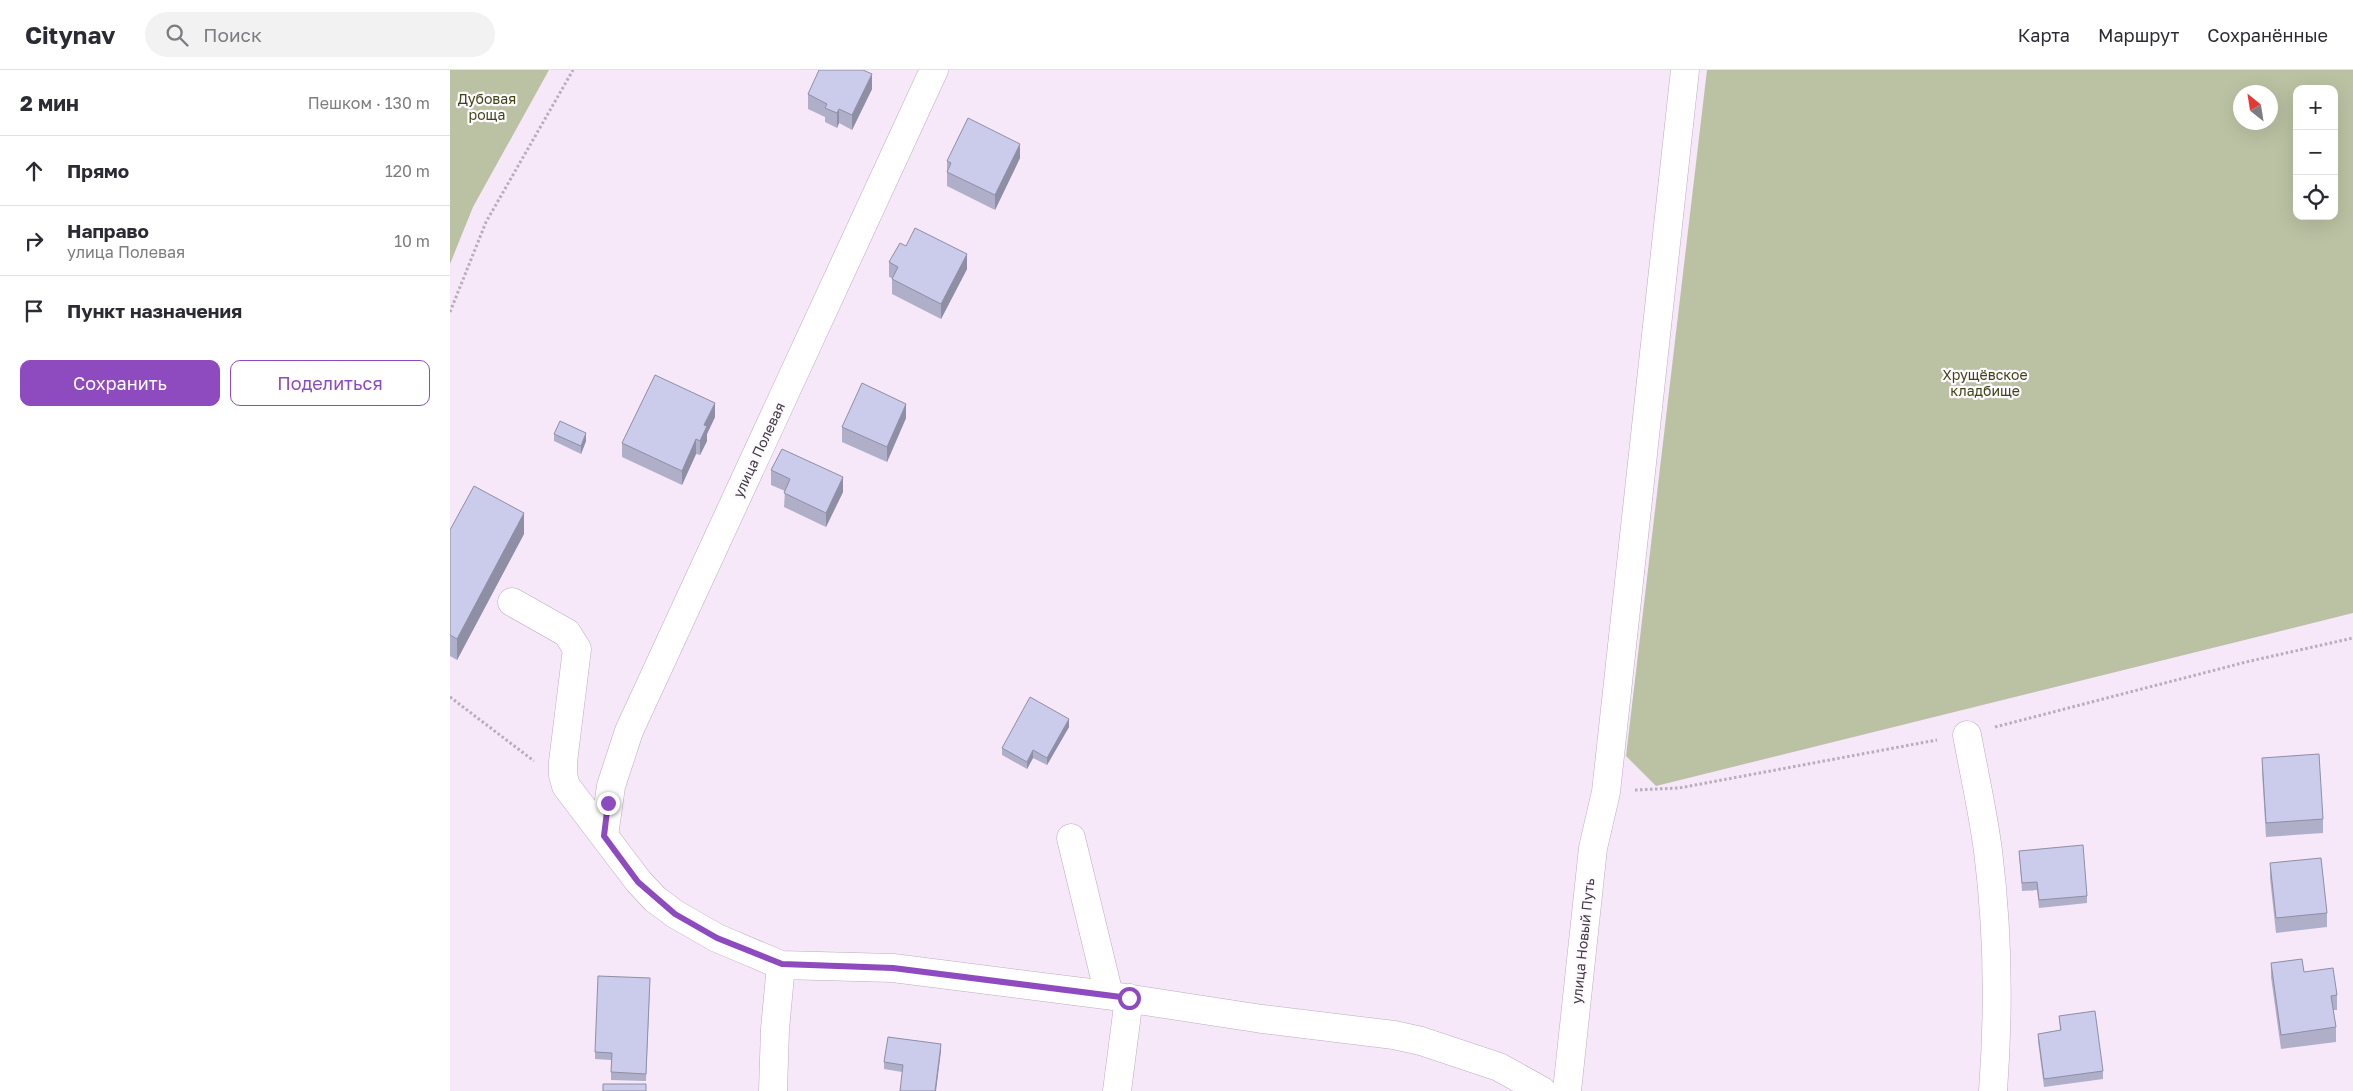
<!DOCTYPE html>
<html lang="ru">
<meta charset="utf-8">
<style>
body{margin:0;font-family:"Golos Text",sans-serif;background:#f2f2f3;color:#2b2b33}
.controls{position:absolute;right:15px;top:15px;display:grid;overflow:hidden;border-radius:10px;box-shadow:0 5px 20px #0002}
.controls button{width:45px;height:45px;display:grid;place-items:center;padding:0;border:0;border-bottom:1px solid #e1e1e2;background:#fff;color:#2b2b33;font:25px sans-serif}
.compass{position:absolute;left:1783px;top:15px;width:45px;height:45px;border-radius:50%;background:#fff;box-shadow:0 5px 20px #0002;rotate:330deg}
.stop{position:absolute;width:15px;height:15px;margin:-11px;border:4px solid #8e4abf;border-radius:50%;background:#fff}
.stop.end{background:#8e4abf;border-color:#fff;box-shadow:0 1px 5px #0008}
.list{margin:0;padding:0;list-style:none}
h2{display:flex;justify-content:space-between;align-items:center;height:65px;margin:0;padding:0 20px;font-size:21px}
h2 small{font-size:16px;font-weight:400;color:#7c7c81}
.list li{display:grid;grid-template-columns:32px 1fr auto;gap:15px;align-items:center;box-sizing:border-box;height:70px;padding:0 20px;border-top:1px solid #e1e1e2}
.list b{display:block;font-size:19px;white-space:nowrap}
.list p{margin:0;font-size:16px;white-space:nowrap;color:#7c7c81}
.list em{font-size:16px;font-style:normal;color:#7c7c81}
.actions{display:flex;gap:10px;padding:15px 20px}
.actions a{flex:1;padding:11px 0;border:1px solid #8e4abf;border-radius:10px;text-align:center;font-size:18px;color:#8e4abf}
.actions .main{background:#8e4abf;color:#fff}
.icon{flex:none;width:28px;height:28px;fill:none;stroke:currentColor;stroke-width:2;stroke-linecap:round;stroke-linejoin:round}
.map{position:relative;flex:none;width:1903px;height:1021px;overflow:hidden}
header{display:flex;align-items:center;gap:30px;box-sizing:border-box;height:70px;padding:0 25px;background:#fff;border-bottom:1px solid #e1e1e2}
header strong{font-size:24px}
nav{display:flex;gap:28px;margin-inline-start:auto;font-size:18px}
.search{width:350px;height:45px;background:#f2f2f3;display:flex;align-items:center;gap:12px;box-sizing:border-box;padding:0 18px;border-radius:28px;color:#7c7c81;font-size:19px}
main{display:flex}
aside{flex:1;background:#fff}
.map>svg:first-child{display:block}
.green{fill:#bbc2a3;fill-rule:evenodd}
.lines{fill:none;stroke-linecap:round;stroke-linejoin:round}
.minor-casing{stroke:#bbadbe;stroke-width:29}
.path{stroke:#b8adbb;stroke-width:3;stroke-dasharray:2.5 2.5;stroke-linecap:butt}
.minor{stroke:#fff;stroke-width:28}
.wall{fill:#afafca}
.shaded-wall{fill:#8e8ea4}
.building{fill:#cbcbeb;stroke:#8e8ea4}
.route{stroke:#8e4abf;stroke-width:6}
.labels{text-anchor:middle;stroke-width:4.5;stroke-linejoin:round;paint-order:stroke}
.park-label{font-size:14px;fill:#3d4511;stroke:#fef8ff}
.street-label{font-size:14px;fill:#403b42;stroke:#fef8ff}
</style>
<header>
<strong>Citynav</strong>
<div class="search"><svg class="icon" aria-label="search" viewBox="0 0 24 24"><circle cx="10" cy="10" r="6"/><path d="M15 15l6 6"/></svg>Поиск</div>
<nav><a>Карта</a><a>Маршрут</a><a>Сохранённые</a></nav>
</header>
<main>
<aside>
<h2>2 мин<small>Пешком · 130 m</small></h2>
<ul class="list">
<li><svg class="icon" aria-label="ahead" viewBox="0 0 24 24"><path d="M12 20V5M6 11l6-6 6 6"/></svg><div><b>Прямо</b></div><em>120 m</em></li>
<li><svg class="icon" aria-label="right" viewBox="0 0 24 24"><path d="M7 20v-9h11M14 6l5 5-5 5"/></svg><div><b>Направо</b><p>улица Полевая</p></div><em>10 m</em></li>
<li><svg class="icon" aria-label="arrive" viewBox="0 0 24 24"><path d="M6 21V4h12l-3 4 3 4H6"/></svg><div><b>Пункт назначения</b></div></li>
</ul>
<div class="actions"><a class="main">Сохранить</a><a>Поделиться</a></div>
</aside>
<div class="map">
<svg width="1903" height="1021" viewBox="0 0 1903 1021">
<rect width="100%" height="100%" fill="#f6e7f9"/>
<!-- green -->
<path class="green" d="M0,0H99L23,137L0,194Z
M1257,0H1903V543L1206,716L1176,686ZM1847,19H1884V146H1847ZM1790,22H1820V52H1790Z"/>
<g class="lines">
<!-- minor casing -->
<g class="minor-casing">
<path id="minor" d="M62,532L117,563L127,579L113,692V705L116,716L189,812L205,829L225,844L267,868L331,895L443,898L656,925L812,949L944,965L971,971L1049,997L1092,1021
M1517,665C1524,703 1533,742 1538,781C1548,860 1549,941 1543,1021
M154,766L161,716L179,661L484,0
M621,768L659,925
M323,1021L325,959L331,895
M667,1021L679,928
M1117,1021L1143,778L1156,722L1235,0"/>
</g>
<!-- path -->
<path class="path" d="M0,242L36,152L123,0
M0,627L84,691
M1545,657L1796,592L1903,568
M1185,720L1229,718L1487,670"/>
<!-- minor -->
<use href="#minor" class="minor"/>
</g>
<!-- wall -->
<path class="wall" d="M422,19L402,60L389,53L387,58L375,52V47L358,39V24Z
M570,88L545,140L497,116V91Z
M456,176L517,199L491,249L442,224V208L439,207V192Z
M265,347L257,364V371L250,385L246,384L232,415L172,387V373Z
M456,348L437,392L392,372V357Z
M104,364L136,371L131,384L104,371Z
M321,400L393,422L376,457L334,437L335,421L321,415Z
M0,460L74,464L7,590L0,586Z
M619,657L597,695L583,688L577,699L552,685V678Z
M1812,688L1873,749V763L1816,767L1812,702Z
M1569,781L1637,826V833L1589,838L1587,820L1572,821Z
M1820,793L1877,843V857L1826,863L1820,808Z
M1821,893L1854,902L1887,925V940H1883L1886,957V972L1831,979L1821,907Z
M200,915L196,1011L161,1010V990L145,989V982Z
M1609,946L1653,1001V1009L1594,1017L1588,971V964L1610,960Z
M491,981L452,1002L434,999V992Z"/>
<!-- shaded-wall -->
<path class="shaded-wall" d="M422,4V19L402,60V45Z
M389,39V53L387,58V43Z
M570,74V88L545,140V125Z
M517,184V199L491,249V234Z
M265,333V347L257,364V371L250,385V371L254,355Z
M456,334V348L437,392V377Z
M136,363V371L131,384V376Z
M246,369V384L232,415V401Z
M393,407V422L376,457V443Z
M74,443V464L7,590V569Z
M619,649V657L597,695V688Z
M583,680V688L577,699V692Z
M491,974V981L486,1021H485Z"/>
<!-- building -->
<path class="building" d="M369,0H413L422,4L402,45L389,39L387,43L375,38L377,34L358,24Z
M518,48L570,74L545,125L497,102L501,93L497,91Z
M465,158L517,184L491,234L442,209L448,197L439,192L450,173L456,176Z
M205,305L265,333L254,355L257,356L250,371L246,369L232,401L172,373Z
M412,313L456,334L437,377L392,357Z
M110,351L136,363L131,376L104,364Z
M332,379L393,407L376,443L334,423L340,409L321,400Z
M24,416L74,443L7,569L0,565V460Z
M580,627L619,649L597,688L583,680L577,692L552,678Z
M1869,684L1873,749L1816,753L1812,688Z
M1633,775L1637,826L1589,830L1587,812L1572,813L1569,781Z
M1871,788L1877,843L1826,848L1820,793Z
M1852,889L1854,902L1883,898L1887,925L1881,926L1886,957L1831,965L1821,893Z
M148,906L200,908L196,1004L161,1002L162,983L145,982Z
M1645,941L1653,1001L1594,1009L1588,964L1611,960L1609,946Z
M438,967L491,974L485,1021H450L453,995L434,992Z
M153,1014H196V1021H153Z"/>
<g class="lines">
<!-- route -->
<path class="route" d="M158,733L154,766L188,812L225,844L267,868L332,894L443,898L679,928"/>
</g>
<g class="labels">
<!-- park labels -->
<g class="park-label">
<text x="37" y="34">Дубовая<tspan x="37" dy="16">роща</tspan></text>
<text x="1535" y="310">Хрущёвское<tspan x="1535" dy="16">кладбище</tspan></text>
</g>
<!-- street labels -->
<g class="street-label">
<text transform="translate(309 380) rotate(-65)" y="5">улица Полевая</text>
<text transform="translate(1133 871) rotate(-84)" y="5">улица Новый Путь</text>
</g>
</g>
</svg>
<div class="controls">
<button>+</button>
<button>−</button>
<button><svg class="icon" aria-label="locate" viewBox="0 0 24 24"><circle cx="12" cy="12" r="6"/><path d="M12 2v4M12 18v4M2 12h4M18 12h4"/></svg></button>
</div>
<svg class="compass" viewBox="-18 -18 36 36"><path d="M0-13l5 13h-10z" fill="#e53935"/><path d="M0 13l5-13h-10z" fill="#7c7c81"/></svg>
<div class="stop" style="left:679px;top:928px"></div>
<div class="stop end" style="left:158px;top:733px"></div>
</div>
</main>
